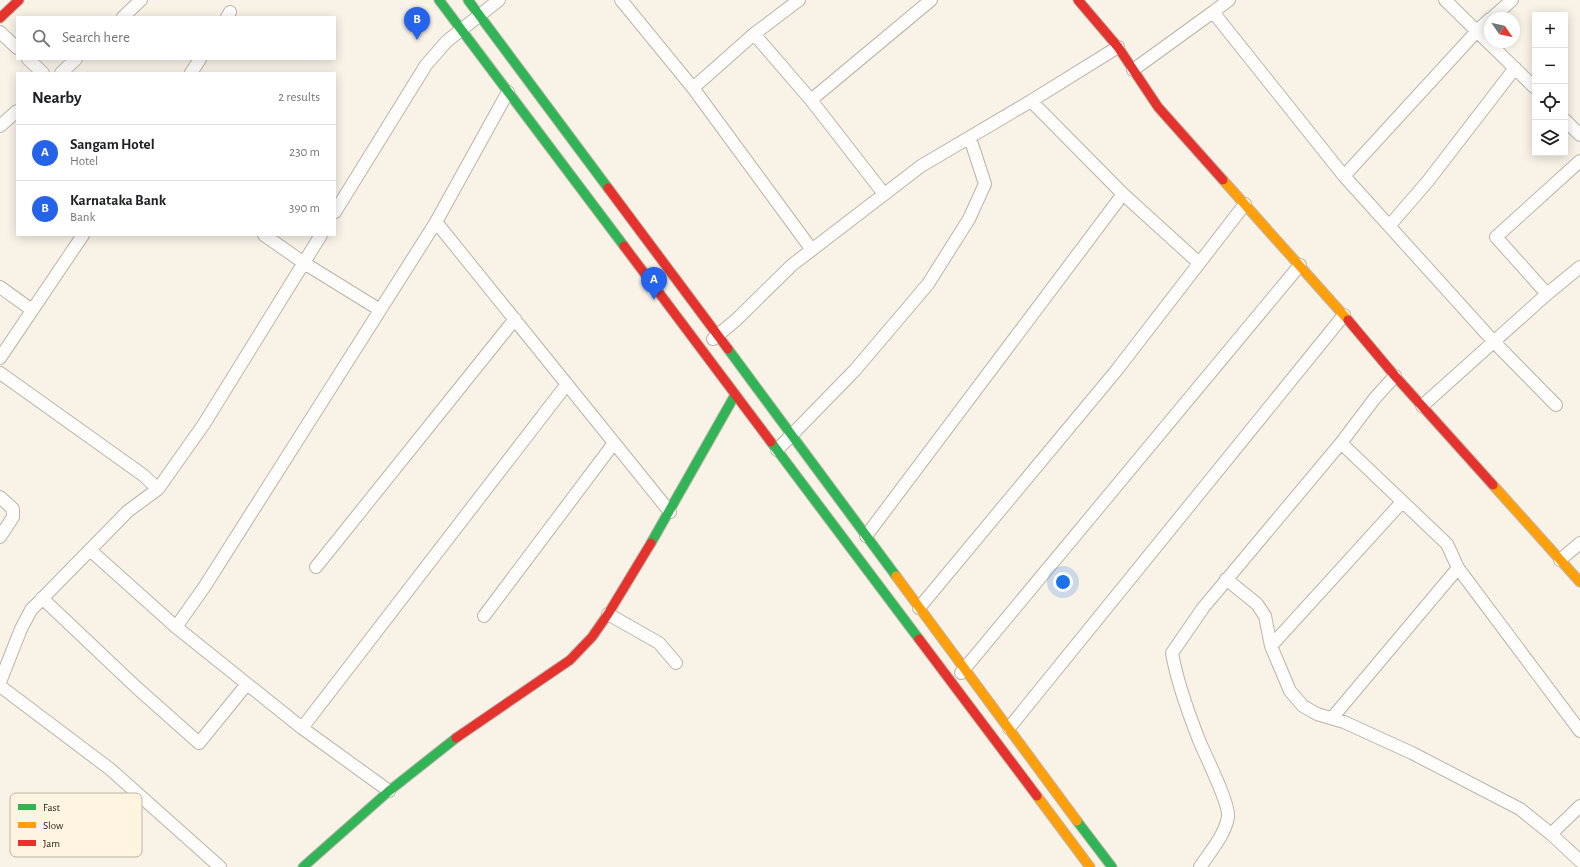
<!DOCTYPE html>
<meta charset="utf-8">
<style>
body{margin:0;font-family:"Alegreya Sans",sans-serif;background:#f2f2f2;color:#202124}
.controls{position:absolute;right:12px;top:12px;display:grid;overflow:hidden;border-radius:0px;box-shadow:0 2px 10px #0003}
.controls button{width:36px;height:36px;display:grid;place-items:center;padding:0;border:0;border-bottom:1px solid #e0e0e0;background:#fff;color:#202124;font:20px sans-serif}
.compass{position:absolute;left:1484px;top:12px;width:36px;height:36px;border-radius:50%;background:#fff;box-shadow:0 2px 10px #0003;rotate:124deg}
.you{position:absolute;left:1063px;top:582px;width:14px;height:14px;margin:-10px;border:3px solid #fff;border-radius:50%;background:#1a73e8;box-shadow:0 0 0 6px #1a73e833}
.badge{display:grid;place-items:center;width:26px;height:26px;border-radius:50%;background:#2563eb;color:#fff;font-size:13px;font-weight:700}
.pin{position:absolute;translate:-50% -33px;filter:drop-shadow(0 1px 2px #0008)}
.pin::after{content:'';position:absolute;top:21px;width:14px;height:12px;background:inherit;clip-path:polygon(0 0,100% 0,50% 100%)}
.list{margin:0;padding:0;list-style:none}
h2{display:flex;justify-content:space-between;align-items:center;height:52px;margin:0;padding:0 16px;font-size:17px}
h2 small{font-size:13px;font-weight:400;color:#757577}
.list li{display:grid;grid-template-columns:26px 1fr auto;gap:12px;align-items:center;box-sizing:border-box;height:56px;padding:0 16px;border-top:1px solid #e0e0e0}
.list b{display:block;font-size:15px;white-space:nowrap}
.list p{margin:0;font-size:13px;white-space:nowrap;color:#757577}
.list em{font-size:13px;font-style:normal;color:#757577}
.icon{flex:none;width:22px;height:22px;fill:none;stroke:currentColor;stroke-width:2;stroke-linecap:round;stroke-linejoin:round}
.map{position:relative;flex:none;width:1580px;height:867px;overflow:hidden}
.search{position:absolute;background:#fff;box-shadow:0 2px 10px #0003;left:16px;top:16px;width:320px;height:44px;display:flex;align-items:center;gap:10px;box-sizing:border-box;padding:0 14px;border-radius:0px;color:#757577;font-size:15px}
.panel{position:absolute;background:#fff;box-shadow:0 2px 10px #0003;left:16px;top:72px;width:320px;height:164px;border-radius:0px}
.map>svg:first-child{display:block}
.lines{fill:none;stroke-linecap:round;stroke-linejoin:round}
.street-casing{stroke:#bab4a9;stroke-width:14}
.fast-casing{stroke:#bab4a9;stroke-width:11}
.slow-casing{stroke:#bab4a9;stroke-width:11}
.jam-casing{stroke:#bab4a9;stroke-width:11}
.street{stroke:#fefdfb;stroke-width:12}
.fast{stroke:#30b455;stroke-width:9}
.slow{stroke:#ff9f0a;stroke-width:9}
.jam{stroke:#e5322d;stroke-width:9}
.key{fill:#fff4e0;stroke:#beb4a2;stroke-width:1}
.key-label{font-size:11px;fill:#251f13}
</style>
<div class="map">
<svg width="1580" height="867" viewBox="0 0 1580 867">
<rect width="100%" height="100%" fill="#f8f2e7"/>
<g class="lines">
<!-- street casing -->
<g class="street-casing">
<path id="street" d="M621,0L693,88L812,250
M1229,0L1213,12L1344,176L1494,342L1556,405
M1445,0L1535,88
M123,17L141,0
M227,17L230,12
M1492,18L1512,0
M0,32L17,48
M754,34L811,100L884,194
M28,59L43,73
M1133,70L1213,12
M61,73L76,59
M191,73L200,59
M693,88L754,34L799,0
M811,100L931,0
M1031,101L1123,194L1199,263
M1565,120L1580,135
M0,126L17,111
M1344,176L1477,31L1490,19
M335,212L426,65L447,41L499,0
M436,222L670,512
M1390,225L1428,181L1515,68
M264,235L304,263L380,310
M0,287L32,310
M1547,294L1496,237L1580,161
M713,339L736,320L792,265L921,166L1031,101L1118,47
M0,358L83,235
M0,373L143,475L158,489
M1422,406L1547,294L1580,267
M1341,443L1447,544L1458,568L1580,731
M777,450L855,370L928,284L969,219L985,184L970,138
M0,497L13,509V517L0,537
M866,536L1123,194
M90,550L176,627L302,728L389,791
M1560,560L1580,543
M316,567L515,319
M1226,579L1257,604L1265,616L1271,646L1290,691L1303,706L1317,714L1344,722L1412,753L1520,809L1551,834L1580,861
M42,598L136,687L199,743L247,684
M919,608L1116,371L1245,204
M608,614L659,643L676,663
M484,616L614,443
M176,627L205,586L436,222L508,92
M1271,646L1402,502
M961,673L1300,265
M0,682L21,629L31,610L128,511L158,489L204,424L321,235
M0,686L110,769L220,867
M1332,718L1458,568
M302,728L567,384
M1009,728L1344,315
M1551,834L1580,806
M1200,867C1210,852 1225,835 1228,817C1230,804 1205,755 1199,740C1188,712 1177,682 1172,653L1203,608L1341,443L1375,398L1395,376"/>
</g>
<!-- fast casing -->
<g class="fast-casing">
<path id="fast" d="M439,0L624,246
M468,0L608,188
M728,349L896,576
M771,442L919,639
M651,543L735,395
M1077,821L1112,867
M303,867L389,791L456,738"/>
</g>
<!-- slow casing -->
<g class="slow-casing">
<path id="slow" d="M1223,180L1348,320
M1493,485L1580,582
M896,576L1077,821
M1037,796L1090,867"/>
</g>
<!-- jam casing -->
<g class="jam-casing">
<path id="jam" d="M1078,0L1118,47L1158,107L1223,180
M0,18L19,0
M608,188L728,349
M624,246L771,442
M1348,320L1395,376L1493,485
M919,639L1037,796
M456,738L570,660L592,637L608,614L651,543"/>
</g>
<!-- street -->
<use href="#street" class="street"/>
<!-- fast -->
<use href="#fast" class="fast"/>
<!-- slow -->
<use href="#slow" class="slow"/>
<!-- jam -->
<use href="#jam" class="jam"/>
</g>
<!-- legend -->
<rect x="10" y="793" width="132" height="64" rx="6" class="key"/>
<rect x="18" y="804" width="18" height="6" fill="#30b455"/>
<rect x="18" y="822" width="18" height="6" fill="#ff9f0a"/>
<rect x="18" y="840" width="18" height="6" fill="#e5322d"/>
<g class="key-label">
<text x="43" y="811">Fast</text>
<text x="43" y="829">Slow</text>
<text x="43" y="847">Jam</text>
</g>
</svg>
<div class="controls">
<button>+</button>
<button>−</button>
<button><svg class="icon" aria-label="locate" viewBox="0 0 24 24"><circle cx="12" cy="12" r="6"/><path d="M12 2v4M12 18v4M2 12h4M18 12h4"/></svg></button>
<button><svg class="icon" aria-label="layers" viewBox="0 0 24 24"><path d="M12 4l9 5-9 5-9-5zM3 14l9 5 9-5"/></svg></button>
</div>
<svg class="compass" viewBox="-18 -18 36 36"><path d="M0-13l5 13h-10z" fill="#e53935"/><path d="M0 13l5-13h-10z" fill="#757577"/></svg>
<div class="you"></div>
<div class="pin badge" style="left:654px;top:300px">A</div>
<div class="pin badge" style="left:417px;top:40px">B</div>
<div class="search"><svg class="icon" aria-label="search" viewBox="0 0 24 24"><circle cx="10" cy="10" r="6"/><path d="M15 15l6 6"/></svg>Search here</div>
<section class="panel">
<h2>Nearby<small>2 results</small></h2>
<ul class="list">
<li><span class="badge">A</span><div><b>Sangam Hotel</b><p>Hotel</p></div><em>230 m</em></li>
<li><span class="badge">B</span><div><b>Karnataka Bank</b><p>Bank</p></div><em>390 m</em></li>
</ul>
</section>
</div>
